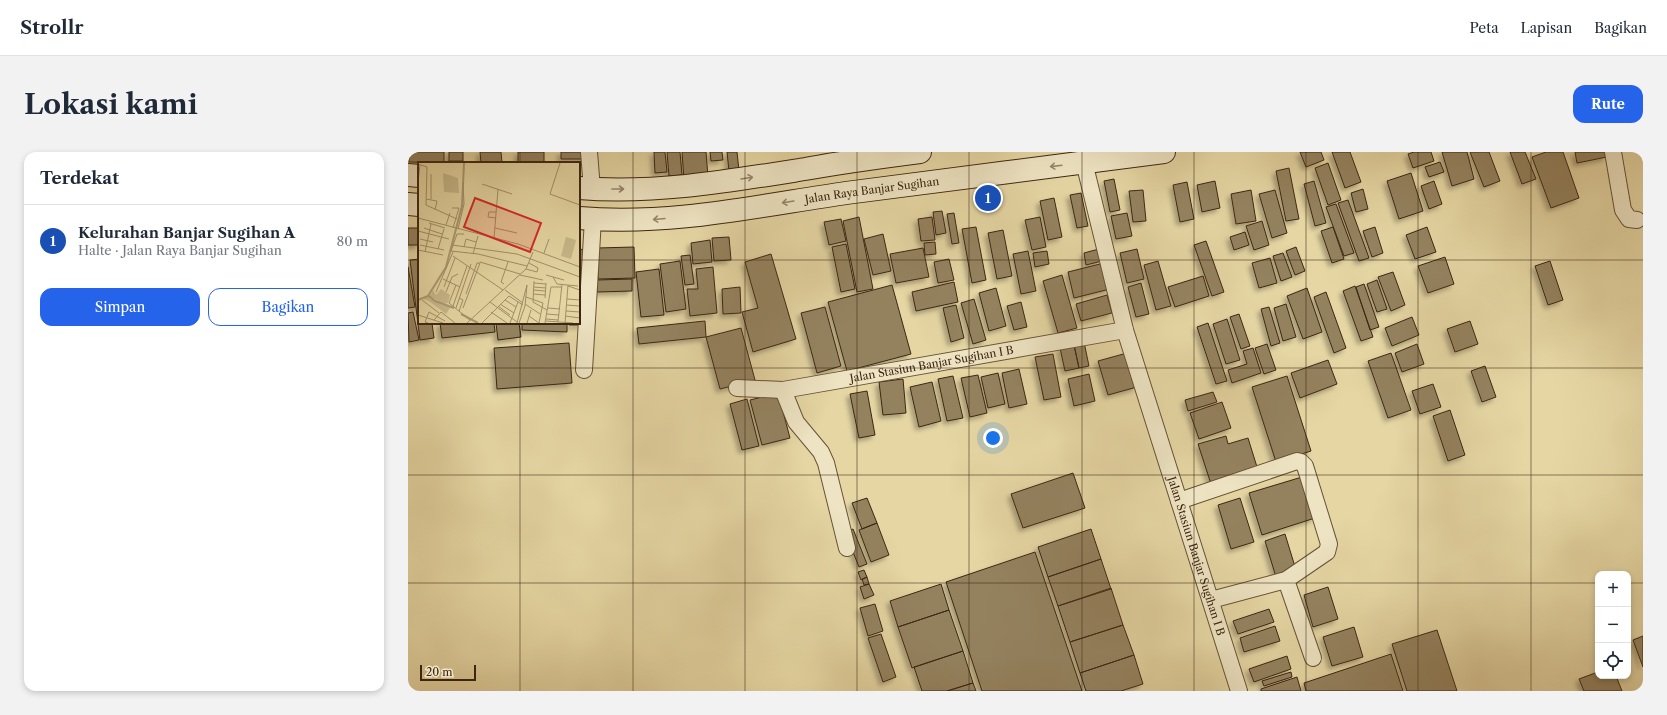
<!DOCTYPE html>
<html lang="id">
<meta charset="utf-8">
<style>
body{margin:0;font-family:"Libre Caslon Text",serif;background:#f2f2f3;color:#1f2937}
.controls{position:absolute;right:12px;bottom:12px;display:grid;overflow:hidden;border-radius:8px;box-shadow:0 2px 6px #0003}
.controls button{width:36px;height:36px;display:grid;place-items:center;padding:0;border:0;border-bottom:1px solid #e0e1e3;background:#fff;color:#1f2937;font:20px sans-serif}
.scale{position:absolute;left:12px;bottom:10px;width:56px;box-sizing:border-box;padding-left:4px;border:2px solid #3d2713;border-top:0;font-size:11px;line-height:14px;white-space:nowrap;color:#3d2713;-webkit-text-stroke:3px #eee4c3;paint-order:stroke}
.you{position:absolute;left:585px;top:286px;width:14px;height:14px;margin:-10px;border:3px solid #fff;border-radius:50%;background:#1a73e8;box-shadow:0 0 0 6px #1a73e833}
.badge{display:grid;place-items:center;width:26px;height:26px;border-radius:50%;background:#2563eb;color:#fff;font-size:13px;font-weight:700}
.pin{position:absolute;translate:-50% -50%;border:2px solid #fff;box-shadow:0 1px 4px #0006}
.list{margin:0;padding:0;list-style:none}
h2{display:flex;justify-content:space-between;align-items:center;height:52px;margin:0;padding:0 16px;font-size:17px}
h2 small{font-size:13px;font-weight:400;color:#747a83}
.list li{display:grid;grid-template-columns:26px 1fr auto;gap:12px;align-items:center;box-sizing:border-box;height:72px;padding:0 16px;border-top:1px solid #e0e1e3}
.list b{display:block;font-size:15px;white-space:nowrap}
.list p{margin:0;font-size:13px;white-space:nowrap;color:#747a83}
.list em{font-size:13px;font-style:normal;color:#747a83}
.actions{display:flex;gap:8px;padding:12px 16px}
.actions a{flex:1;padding:9px 0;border:1px solid #2563eb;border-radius:12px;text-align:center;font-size:14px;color:#2563eb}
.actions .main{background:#2563eb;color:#fff}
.icon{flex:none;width:22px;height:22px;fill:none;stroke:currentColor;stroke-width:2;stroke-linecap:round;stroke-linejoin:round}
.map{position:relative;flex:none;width:1235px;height:539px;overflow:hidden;border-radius:12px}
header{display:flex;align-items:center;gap:24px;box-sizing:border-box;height:56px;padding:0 20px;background:#fff;border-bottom:1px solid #e0e1e3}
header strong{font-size:19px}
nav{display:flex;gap:22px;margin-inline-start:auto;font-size:14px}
.intro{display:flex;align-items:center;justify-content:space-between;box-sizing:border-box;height:96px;padding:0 24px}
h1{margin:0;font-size:28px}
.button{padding:10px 18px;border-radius:12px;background:#2563eb;color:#fff;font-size:14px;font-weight:700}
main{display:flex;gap:24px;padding:0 24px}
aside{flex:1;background:#fff;border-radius:12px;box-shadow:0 2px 6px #0003}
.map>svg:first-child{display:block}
.building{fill:#94825e;stroke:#3d2713;filter:url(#shadow)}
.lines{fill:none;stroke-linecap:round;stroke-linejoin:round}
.minor-casing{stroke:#675337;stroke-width:18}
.secondary-casing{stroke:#3d2713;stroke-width:24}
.minor{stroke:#eee4c3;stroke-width:16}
.secondary{stroke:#eee4c3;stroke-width:22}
.oneway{stroke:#96866b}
.grid{fill:none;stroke:#3d2713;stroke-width:1;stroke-opacity:0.55}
.labels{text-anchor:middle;stroke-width:3.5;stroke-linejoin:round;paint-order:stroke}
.street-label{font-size:11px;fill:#3d2713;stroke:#eee4c3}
.inset-river{fill:none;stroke:#ac9a72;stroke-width:2}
.inset-road{fill:none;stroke:#a29069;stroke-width:1}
.view{fill:#d62828;fill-opacity:0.15;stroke:#d62828;stroke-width:2}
.inset-edge{fill:none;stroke:#3d2713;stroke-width:2}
</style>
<header>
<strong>Strollr</strong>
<nav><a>Peta</a><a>Lapisan</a><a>Bagikan</a></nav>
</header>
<div class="intro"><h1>Lokasi kami</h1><a class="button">Rute</a></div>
<main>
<aside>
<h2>Terdekat<small></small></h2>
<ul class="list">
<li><span class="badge" style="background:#1a4fb4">1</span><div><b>Kelurahan Banjar Sugihan A</b><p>Halte · Jalan Raya Banjar Sugihan</p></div><em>80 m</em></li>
</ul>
<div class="actions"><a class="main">Simpan</a><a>Bagikan</a></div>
</aside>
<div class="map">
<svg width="1235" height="539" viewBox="0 0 1235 539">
<defs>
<filter id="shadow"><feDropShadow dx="-3.5" dy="3.5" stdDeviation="2" flood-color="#0004"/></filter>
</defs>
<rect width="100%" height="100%" fill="#e5d6a3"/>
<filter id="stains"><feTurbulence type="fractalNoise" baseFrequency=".005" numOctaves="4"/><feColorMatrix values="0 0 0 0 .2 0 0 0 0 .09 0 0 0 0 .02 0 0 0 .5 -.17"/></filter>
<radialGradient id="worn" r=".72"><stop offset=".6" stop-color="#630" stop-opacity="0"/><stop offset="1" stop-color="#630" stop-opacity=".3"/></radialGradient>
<!-- building -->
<path class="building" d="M1,0H36V11L1,10Z
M41,0H55V9H41Z
M72,0H93L94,11H73Z
M110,0H136V11H110Z
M153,0H180V7H153Z
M246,0H257L259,20L247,21Z
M259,0H272L274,23L261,24Z
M274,0H298L300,25L276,27Z
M302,0H314L315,8L303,9Z
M319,0H329L331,19H321Z
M892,0H913L916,8L898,15Z
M924,0H942L953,30L937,36Z
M1006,0H1023L1026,9L1005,16L1000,2Z
M1034,0H1059L1066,27L1044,34Z
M1062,0H1081L1092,29L1076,35Z
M1102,0H1117L1128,27L1114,32Z
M1138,0H1155L1171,46L1143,56L1124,5Z
M1167,0H1198L1199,5L1169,11Z
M1032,10L1036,20L1021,25L1017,15Z
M920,11L933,48L920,53L907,16Z
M881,16L891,67L878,69L868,19Z
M1003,21L1015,59L991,67L979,29Z
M706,27L712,58L702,60L696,29Z
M807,29L812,56L794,60L789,33Z
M906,29L918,71L907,74L896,32Z
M1026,29L1034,52L1021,57L1013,34Z
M779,30L786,67L772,70L765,33Z
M955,37L960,57L948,60L943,41Z
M735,38L738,69L725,70L721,39Z
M843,38L848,69L828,72L823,42Z
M867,38L879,81L864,86L851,42Z
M673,41L680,74L669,76L662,43Z
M646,46L654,85L640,88L632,49Z
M940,48L961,106L951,109L930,51Z
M928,52L946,101L936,104L918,55Z
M534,59L538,81L528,83L525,60Z
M546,61L551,91L544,92L539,62Z
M719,61L724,84L708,87L703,64Z
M451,65L465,137L449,140L435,69Z
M524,65L527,88L513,89L510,67Z
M632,65L638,95L624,98L617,68Z
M433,67L438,89L421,93L416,70Z
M854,69L861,93L846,98L838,74Z
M568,75L578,128L564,131L554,77Z
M925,75L936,107L924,111L913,79Z
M967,75L975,101L964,105L955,79Z
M1019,75L1028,100L1007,107L998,83Z
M0,76H11V93H0Z
M595,78L604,124L589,127L580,81Z
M837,80L841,93L826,98L822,85Z
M475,82L483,119L465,123L456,87Z
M321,85L323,108L306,109L304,86Z
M302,88L304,110L285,112L283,91Z
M798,89L816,140L804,144L786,93Z
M527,90L528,102L517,103L516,91Z
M438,92L447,137L433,140L424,95Z
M226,95L227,126L190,127L189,96Z
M888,95L897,119L887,123L878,99Z
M515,96L521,125L488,131L482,102Z
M171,97L177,98L176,141H171Z
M691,97L694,109L678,113L676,101Z
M729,97L736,127L719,131L712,101Z
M620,99L628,139L613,142L605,102Z
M639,99L641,112L627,115L625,101Z
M875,101L884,125L873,129L865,104Z
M363,102L388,187L345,200L334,160L350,156L337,110Z
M282,103L286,132L277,133L273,104Z
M1037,105L1046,132L1020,141L1010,114Z
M862,106L869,131L851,136L844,111Z
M11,107V171H24L26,186L12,188L2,108Z
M541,107L546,128L530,131L526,110Z
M272,109L278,157L258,160L252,112Z
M750,109L763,154L748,158L736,113Z
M1142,109L1155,148L1140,153L1127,114Z
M696,111L702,137L666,146L660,120Z
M0,115L7,155L0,156Z
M305,115L309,161L282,164L279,137H290L288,117Z
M251,117L256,163L233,165L228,120Z
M985,120L997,153L983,159L970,125Z
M654,123L669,176L650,181L635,129Z
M795,124L801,144L767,155L760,135Z
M224,127V139L189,140V128Z
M969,128L979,157L969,160L959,132Z
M546,130L550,150L508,159L504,140Z
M733,131L741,162L728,165L720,135Z
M956,132L971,175L962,178L948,135Z
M484,133L503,202L439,219L420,150Z
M947,134L965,185L953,189L935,139Z
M332,135L333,161L315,162L314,137Z
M588,136L598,174L581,179L571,141Z
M899,136L914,180L895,187L879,144Z
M918,140L938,196L926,201L906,145Z
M171,143H172L173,173H161V171H171Z
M699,143L704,161L673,169L668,152Z
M566,147L578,188L565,192L553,151Z
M613,150L619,175L606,178L599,154Z
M878,152L888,185L875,189L866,156Z
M548,153L556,186L543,190L535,156Z
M417,155L433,214L409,221L393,161Z
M861,155L872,191L863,194L853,157Z
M5,160L11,188L1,190L0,161Z
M831,162L842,194L833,197L822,165Z
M1004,165L1011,183L984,194L977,176Z
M819,167L832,208L818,212L805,172Z
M297,169L298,185L231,192L229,176Z
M1062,169L1070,192L1047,200L1039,177Z
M32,171H86L87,180L34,186Z
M88,171H111L113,185L90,188Z
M114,171H159V180L114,178Z
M800,171L819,229L808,232L789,175Z
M333,176L347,228L312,237L298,185Z
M676,190L681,214L671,216L666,193Z
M161,191L164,231L89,237L86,196Z
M859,192L868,218L856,222L847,196Z
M1009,192L1016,212L994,220L987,201Z
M666,193L671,216L657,219L652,196Z
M845,196L853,221L824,231L820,218L839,212L835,199Z
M719,201L729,235L700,243L690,209Z
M983,201L1003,258L980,266L960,209Z
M645,202L653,245L636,248L627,205Z
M920,208L929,232L892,246L883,221Z
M1077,214L1088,245L1074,250L1063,219Z
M611,217L619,252L601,256L594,221Z
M590,221L597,252L580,256L573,225Z
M681,222L687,249L666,254L660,227Z
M570,223L579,261L562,265L553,226Z
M545,224L555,266L539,269L530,227Z
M879,224L903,299L868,310L844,235Z
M495,227L498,261L475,263L471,230Z
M524,230L533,269L511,275L502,235Z
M1025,232L1033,255L1012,262L1004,239Z
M459,239L467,283L451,286L442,242Z
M805,240L809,250L780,259L777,248Z
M370,241L382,286L354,293L342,248Z
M339,247L351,294L334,298L322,252Z
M814,250L823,276L791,287L782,261Z
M1042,258L1057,303L1040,309L1025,264Z
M818,284L820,292L840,286L849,315L803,332L790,292Z
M665,321L677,356L615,376L603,342Z
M894,325L907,366L854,383L841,341Z
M459,346L469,371L454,377L444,351Z
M832,346L846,390L823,397L810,353Z
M469,371L481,403L463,410L451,378Z
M445,377L459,412L451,415L437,380Z
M683,377L693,407L640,425L630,395Z
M877,382L888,418L868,425L857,389Z
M627,400L674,539H574L538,430Z
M693,407L703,437L650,454L640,425Z
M456,418L459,425L453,428L450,420Z
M459,425L461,432L456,433L454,427Z
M461,432L466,443L456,447L452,435Z
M533,432L541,458L490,475L482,449Z
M920,435L930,467L905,475L896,443Z
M703,436L715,473L662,490L650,454Z
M467,452L475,479L460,484L452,456Z
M861,457L866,470L830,482L825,469Z
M541,458L555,499L504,516L490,475Z
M715,473L726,503L672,521L662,490Z
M867,474L872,489L836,500L832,486Z
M946,475L955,505L924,514L915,485Z
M1029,478L1049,539H999L984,492Z
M473,482L488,525L475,530L460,486Z
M1235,484V515L1225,488Z
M555,499L565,531L539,539H514L506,515Z
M983,502L995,539H898L896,531Z
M726,503L735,532L713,539H678L672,521Z
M879,504L883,517L846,530L841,517Z
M883,520L884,525L856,534L854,529Z
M1190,520V524H1208L1214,539H1176L1171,527Z
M889,525L893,539H853V537Z
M565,531L568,539H539Z"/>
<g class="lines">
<!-- minor casing -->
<g class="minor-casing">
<g id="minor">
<path d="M181,0L184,37"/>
<path d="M1205,0L1215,58L1221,67L1229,68"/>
<path id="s1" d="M676,10L717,178L831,539"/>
<path d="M176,218L185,67"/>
<path id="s2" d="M329,236L375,238L717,178"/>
<path d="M375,238L388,270L413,300L418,311L439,396"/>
<path d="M771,349L889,309L893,310L897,314L921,392L919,400L878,428L803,448"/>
<path d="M878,428L905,506"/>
</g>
</g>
<!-- secondary casing -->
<g class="secondary-casing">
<g id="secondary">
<path d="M0,23L11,24"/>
<path d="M171,36C247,42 322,29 397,17C435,10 473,5 512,0"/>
<path d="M0,52L11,53"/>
<path id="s3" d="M171,66C261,74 349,54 438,41C544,27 650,14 756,0"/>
</g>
</g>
<!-- minor -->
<use href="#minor" class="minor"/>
<!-- secondary -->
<use href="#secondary" class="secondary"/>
</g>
<!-- one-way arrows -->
<defs><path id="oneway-shaft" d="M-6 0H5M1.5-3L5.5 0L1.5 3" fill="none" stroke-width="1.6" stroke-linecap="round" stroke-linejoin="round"/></defs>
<g class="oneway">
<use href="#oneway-shaft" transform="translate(648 14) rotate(173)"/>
<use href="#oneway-shaft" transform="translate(339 26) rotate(-9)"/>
<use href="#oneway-shaft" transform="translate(210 37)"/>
<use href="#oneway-shaft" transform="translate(380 50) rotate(171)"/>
<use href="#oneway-shaft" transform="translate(251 67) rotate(175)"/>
</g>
<!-- grid -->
<path class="grid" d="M112,0V11M225,0V539M337,0V539M449,0V539M561,0V539M674,0V539M786,0V539M898,0V539M1010,0V539M1123,0V539M0,108H11M171,108H1235M112,171V539M0,216H1235M0,323H1235M0,431H1190M1220,431H1235"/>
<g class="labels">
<!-- street labels -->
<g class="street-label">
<text dy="4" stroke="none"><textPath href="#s3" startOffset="295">Jalan Raya Banjar Sugihan</textPath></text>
<text dy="4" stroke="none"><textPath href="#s2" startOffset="197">Jalan Stasiun Banjar Sugihan I B</textPath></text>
<text dy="4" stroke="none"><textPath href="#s1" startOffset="410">Jalan Stasiun Banjar Sugihan I B</textPath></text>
</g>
</g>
<!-- overview -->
<g transform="translate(10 10)">
<rect width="162" height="162" fill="#e5d6a3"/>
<path d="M25,11L40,16L41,31L26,30ZM148,75L158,78L153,97L143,94ZM23,127L32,133L30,141L25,142L12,134L15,128L18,133ZM11,134L24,143L33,144L28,152L11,139L5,137Z" fill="#c8b88b"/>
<path class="inset-river" d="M10,133L17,139L36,146M0,138L10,134L28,105L44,44L46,1M43,152L60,161"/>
<path class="inset-road" d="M142,1L132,32L162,43M0,2L9,5L8,43M0,20L2,3M64,22L94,32M8,37L19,39L17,48M13,37V12M8,43L39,57M34,46H41L35,66M0,56L100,82L162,105M78,56L70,55L71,50H78M11,61L27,66M28,63L32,51M6,66L24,72M77,66L99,71M40,67L46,42L45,21M0,69L31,77M46,72H39L33,89L60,92L109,104M76,76L80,27M2,77L15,80M2,83L26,88M34,83L99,92L162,115M46,85L48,77L58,80M20,87L26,67M0,88L25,93M7,90L13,62M126,91L131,77M55,92L60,74M35,94L85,128M62,100L102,112M108,107L119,110L120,106L111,101M102,113L125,118M128,113L146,118M135,115L139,122L160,124M25,117L42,125M116,119L115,140L129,148M116,121L128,122M86,122L83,120L90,100M38,123L31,141L52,158M150,124L162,128M26,125L37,96M116,125L128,126M87,128L105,141M115,128L127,129M18,130L35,90M28,130L34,115L40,112M48,132L59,101H62M115,132L127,133M108,135L125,141L121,161M127,136L128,121M149,137L162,138M4,138L21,151M87,138L98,145M72,140L99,160M82,142L96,151M107,142L122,152M148,143L162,144M35,144L49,104M80,144L92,153M38,146L53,102M45,146L62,101M130,146L142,147M41,149L45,138L41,136M148,149L162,150M73,150L89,161M129,152L141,153M0,153L25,161M111,154L121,161M147,154L162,156M128,157L140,158M16,158L23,150L37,161M128,159L155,161M140,160L144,122M10,161L7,160L11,150L27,159M49,161L108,107L115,90M64,161L91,134L105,143M92,161L100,140M99,161L109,123M101,161L107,144L109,123M109,161L113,148M127,161L133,125H144M147,161L150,123"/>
<path class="view" d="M57,36L123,61L112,90L46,65Z"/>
<rect width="162" height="162" class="inset-edge"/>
</g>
<rect width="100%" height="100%" filter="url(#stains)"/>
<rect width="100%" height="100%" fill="url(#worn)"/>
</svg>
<div class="controls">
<button>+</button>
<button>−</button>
<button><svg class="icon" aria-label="locate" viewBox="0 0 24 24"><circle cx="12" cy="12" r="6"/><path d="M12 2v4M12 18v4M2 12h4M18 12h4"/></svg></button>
</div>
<div class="scale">20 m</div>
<div class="you"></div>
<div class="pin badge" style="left:580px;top:46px;background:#1a4fb4">1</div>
</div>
</main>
